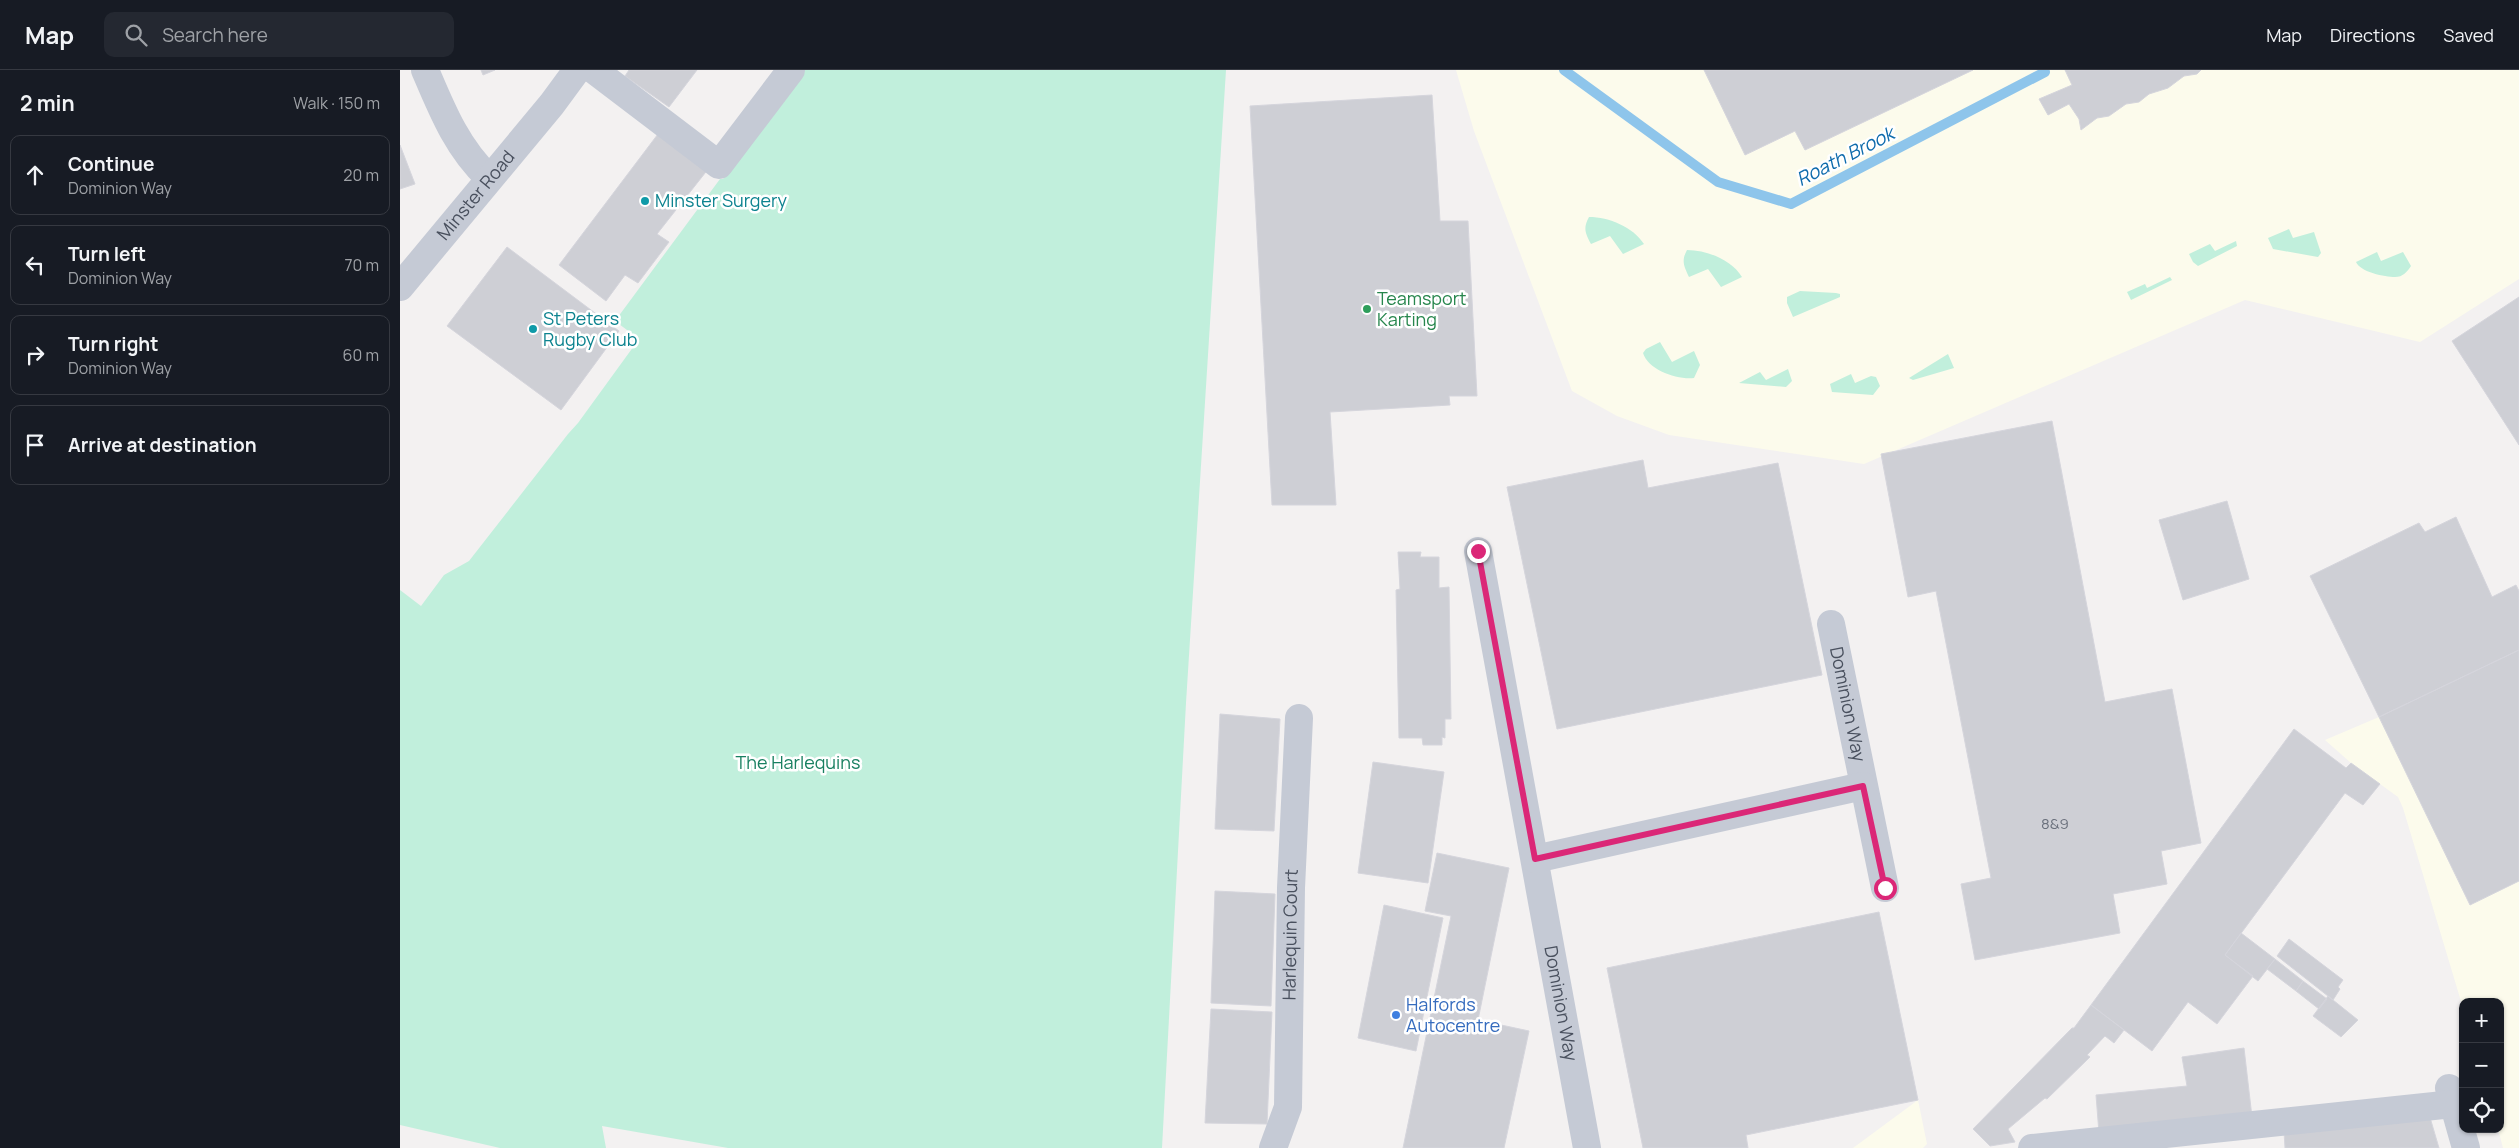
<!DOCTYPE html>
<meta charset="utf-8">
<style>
body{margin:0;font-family:Manrope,sans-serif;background:#242831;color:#f1f3f6}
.controls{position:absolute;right:15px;bottom:15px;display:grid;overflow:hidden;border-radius:10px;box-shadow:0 1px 4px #0004}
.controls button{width:45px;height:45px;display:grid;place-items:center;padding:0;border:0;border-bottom:1px solid #363941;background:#171b24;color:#f1f3f6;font:25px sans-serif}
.stop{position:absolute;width:15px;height:15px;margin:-11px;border:4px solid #db2777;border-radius:50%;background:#fff}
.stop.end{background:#db2777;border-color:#fff;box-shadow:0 1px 5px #0008}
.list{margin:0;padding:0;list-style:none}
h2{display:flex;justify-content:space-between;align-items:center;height:65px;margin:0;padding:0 20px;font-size:21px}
h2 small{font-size:16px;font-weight:400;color:#9ea1a6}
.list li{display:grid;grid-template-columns:32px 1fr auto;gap:15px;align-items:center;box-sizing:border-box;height:80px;margin:0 10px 10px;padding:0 10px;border:1px solid #363941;border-radius:10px}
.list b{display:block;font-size:19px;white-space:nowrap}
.list p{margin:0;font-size:16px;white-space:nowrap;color:#9ea1a6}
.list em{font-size:16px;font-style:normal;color:#9ea1a6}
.icon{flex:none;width:28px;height:28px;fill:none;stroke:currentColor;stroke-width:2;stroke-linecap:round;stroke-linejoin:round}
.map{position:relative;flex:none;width:2119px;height:1078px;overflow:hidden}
header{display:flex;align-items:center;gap:30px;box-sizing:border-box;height:70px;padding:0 25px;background:#171b24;border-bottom:1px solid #363941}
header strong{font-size:24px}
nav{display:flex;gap:28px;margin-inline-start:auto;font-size:18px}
.search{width:350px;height:45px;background:#242831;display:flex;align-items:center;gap:12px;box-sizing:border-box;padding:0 18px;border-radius:10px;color:#9ea1a6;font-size:19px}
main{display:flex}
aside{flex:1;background:#171b24}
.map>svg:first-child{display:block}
.commercial{fill:#fcfbec}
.green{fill:#c1efdc}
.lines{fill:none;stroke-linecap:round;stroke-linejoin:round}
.stream{stroke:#8ec5eb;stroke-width:10}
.building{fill:#cecfd5;stroke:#d5d5dc}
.minor{stroke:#c5cad5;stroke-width:28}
.route{stroke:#db2777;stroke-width:6}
.culture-dot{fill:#0f9aa8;stroke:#fff;stroke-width:2}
.leisure-dot{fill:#2e9e5b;stroke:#fff;stroke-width:2}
.shop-dot{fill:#3f7fe0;stroke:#fff;stroke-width:2}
.labels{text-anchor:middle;stroke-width:5;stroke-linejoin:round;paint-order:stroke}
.number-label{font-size:15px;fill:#6a707c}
.street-label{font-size:18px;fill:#49505e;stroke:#fff}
.culture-label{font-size:18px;fill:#0d838f;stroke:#fff;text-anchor:start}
.leisure-label{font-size:18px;fill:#27864d;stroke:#fff;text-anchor:start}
.park-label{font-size:18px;fill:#198061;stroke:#fff}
.shop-label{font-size:18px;fill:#366cbe;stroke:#fff;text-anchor:start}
.water-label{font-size:19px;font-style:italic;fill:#0e6bac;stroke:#fff}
</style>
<header>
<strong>Map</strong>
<div class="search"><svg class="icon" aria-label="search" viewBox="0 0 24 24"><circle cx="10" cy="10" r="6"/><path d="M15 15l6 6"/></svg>Search here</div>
<nav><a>Map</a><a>Directions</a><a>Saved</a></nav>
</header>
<main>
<aside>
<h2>2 min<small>Walk · 150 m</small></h2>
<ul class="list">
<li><svg class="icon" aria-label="ahead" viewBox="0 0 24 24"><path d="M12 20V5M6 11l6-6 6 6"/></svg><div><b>Continue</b><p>Dominion Way</p></div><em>20 m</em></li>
<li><svg class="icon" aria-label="left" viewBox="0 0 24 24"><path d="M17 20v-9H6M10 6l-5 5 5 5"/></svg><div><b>Turn left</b><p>Dominion Way</p></div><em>70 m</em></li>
<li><svg class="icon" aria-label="right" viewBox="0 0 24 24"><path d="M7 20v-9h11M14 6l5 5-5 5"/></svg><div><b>Turn right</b><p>Dominion Way</p></div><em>60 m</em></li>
<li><svg class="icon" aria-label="arrive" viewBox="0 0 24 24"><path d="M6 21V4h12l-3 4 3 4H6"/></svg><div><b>Arrive at destination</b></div></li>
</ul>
</aside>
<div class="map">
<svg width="2119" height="1078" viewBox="0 0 2119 1078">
<rect width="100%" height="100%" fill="#f3f1f1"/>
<!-- commercial -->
<path class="commercial" d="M1056,0H2119V209L2020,272L1845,230L1464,394L1269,365L1217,346L1172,321L1074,61Z
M2119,580V1078H2103L2098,1059H2100V932H2063V938L2003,738L1998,727L1951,693L1925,670L1979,647Z
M1518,1030L1527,1074L1523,1078H1453Z"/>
<!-- green -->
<path class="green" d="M405,0H826L786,633L762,1078H328L202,1056L206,1078H100L0,1055V520L21,536L44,505L69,491L168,364L178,353L239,269L215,251L320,109H323Z
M1189,147C1209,147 1233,157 1244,174L1223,184L1210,166L1191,174C1185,163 1183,158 1189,147Z
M1889,159L1893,168L1914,162L1921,183L1918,187L1873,179L1868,168Z
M1836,171L1837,176L1798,196L1793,192L1789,184L1810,174L1815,181Z
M1287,180C1307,180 1332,190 1342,207L1321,217L1308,199L1289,207C1284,196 1281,191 1287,180Z
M1977,182L1981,191L2003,182L2011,196C2007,202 2003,207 1995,207C1985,207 1960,202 1956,192Z
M1770,207L1772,210L1731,230L1727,222L1745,214L1747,218Z
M1400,221L1436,223L1440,224V227L1393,247L1387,233V227Z
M1260,272L1272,292L1294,281L1300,295L1294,308C1277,310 1248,300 1243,283L1246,279Z
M1548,284L1554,298L1513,310L1509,308Z
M1388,299L1392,311L1386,317L1339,313L1360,302L1366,310Z
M1451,304L1455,313L1471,306L1476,307L1480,316L1473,325L1432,322L1430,314Z"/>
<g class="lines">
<!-- stream -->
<path class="stream" d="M1164,0L1318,112L1391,134L1645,2"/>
</g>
<!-- building -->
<path class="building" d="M81,0H95L83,5Z
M229,0H297L269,37L225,6Z
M1304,0H1573L1405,80L1395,61L1345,85Z
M1665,0H1801L1797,4L1784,6L1768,18L1749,24L1739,32L1726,34L1709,46L1697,48L1681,60L1679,49L1669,34L1648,45L1639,29L1672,15Z
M1032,25L1040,151H1068L1077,326H1049L1050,335L930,342L936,435H872L850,36Z
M261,60L309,98L257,164L269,172L238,213L225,205L206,231L159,195Z
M0,75L15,114L0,119Z
M107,177L219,261L161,340L47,256Z
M2119,227V375L2052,271Z
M1652,351L1705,632L1772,619L1801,773L1761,781L1767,814L1713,824L1720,863L1575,890L1561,814L1591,808L1536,521L1508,527L1481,384Z
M1243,390L1248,418L1378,393L1422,605L1157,659L1107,417Z
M1827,431L1849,509L1783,530L1759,450Z
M2056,447L2092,527L2116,515L2119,521V580L1979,647L1910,506L2019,453L2025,462Z
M998,482H1021L1020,487H1039V518L1049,517L1051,649H1045V668L1042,667V675H1023L1022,668H999L996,520L1000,519Z
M2119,580V811L2070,835L1979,647Z
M820,644L880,649L874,761L815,759Z
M1894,659L1946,698L1951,693L1980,714L1963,735L1945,723L1825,885L1853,906L1817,954L1788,932L1752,981L1691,935Z
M973,692L1044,702L1028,813L958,803Z
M1037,783L1109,798L1078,950L1129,961L1104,1078H1003L1051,846L1025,841Z
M815,821L875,824L871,936L811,933Z
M984,835L1043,848L1016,981L958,968Z
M1479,842L1518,1030L1346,1065L1348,1078H1243L1207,898Z
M1841,863L1875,889L1858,911L1825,885Z
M1889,869L1943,910L1938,917L1940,919L1933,930L1877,886Z
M1875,889L1903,911L1896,921L1867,899Z
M1903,911L1927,929L1919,939L1896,921Z
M1928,926L1958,950L1941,967L1913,946Z
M1691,935L1724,960L1714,973L1705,966L1687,985L1690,987L1647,1029L1645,1028L1608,1059L1615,1072L1590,1076L1573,1059L1672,958H1674Z
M811,939L872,942L867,1054L805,1053Z
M1844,978L1852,1047L1699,1063L1696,1025L1787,1016L1782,987Z
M2029,1044L2039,1078H1885L1884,1061Z"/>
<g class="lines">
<!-- minor -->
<g class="minor">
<path d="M25,0C42,40 57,78 89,108"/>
<path d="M194,0L319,95L391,0"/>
<path id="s1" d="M0,217L152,34L177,0"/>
<path id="s2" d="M1078,481L1187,1078"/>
<path id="s3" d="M1431,554L1485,818"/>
<path d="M1135,789L1463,716"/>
<path d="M2049,1018L2066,1078"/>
<path id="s4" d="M873,1078L888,1037L891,818L899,648"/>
<path d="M1632,1078L2053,1034"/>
</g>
</g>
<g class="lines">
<!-- route -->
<path class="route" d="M1078,481L1135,789L1463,716L1485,818"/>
</g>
<!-- markers -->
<g class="culture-dot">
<circle cx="245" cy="131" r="5"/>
<circle cx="133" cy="259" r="5"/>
</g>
<circle class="leisure-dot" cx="967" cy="239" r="5"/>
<circle class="shop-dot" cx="996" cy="945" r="5"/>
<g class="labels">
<!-- number labels -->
<g class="number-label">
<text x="1655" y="759">8&amp;9</text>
</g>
<!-- street labels -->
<g class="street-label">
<text dy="6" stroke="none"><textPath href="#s1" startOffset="119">Minster Road</textPath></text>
<text dy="6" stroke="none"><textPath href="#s3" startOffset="82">Dominion Way</textPath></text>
<text dy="6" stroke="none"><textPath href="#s4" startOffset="216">Harlequin Court</textPath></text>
<text dy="6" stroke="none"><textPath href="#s2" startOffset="460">Dominion Way</textPath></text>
</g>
<!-- culture labels -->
<g class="culture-label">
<text x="255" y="137">Minster Surgery</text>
<text x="143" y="255">St Peters<tspan x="143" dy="21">Rugby Club</tspan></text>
</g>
<!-- leisure labels -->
<g class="leisure-label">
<text x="977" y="235">Teamsport<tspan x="977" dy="21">Karting</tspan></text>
</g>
<!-- park labels -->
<g class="park-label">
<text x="398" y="699">The Harlequins</text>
</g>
<!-- shop labels -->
<g class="shop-label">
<text x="1006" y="941">Halfords<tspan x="1006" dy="21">Autocentre</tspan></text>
</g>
<!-- water labels -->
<g class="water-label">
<text transform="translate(1445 86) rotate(-27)" y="7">Roath Brook</text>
</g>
</g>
</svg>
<div class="controls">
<button>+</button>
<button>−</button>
<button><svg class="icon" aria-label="locate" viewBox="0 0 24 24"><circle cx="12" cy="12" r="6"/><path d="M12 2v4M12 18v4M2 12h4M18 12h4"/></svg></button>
</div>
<div class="stop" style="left:1485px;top:818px"></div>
<div class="stop end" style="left:1078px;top:481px"></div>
</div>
</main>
